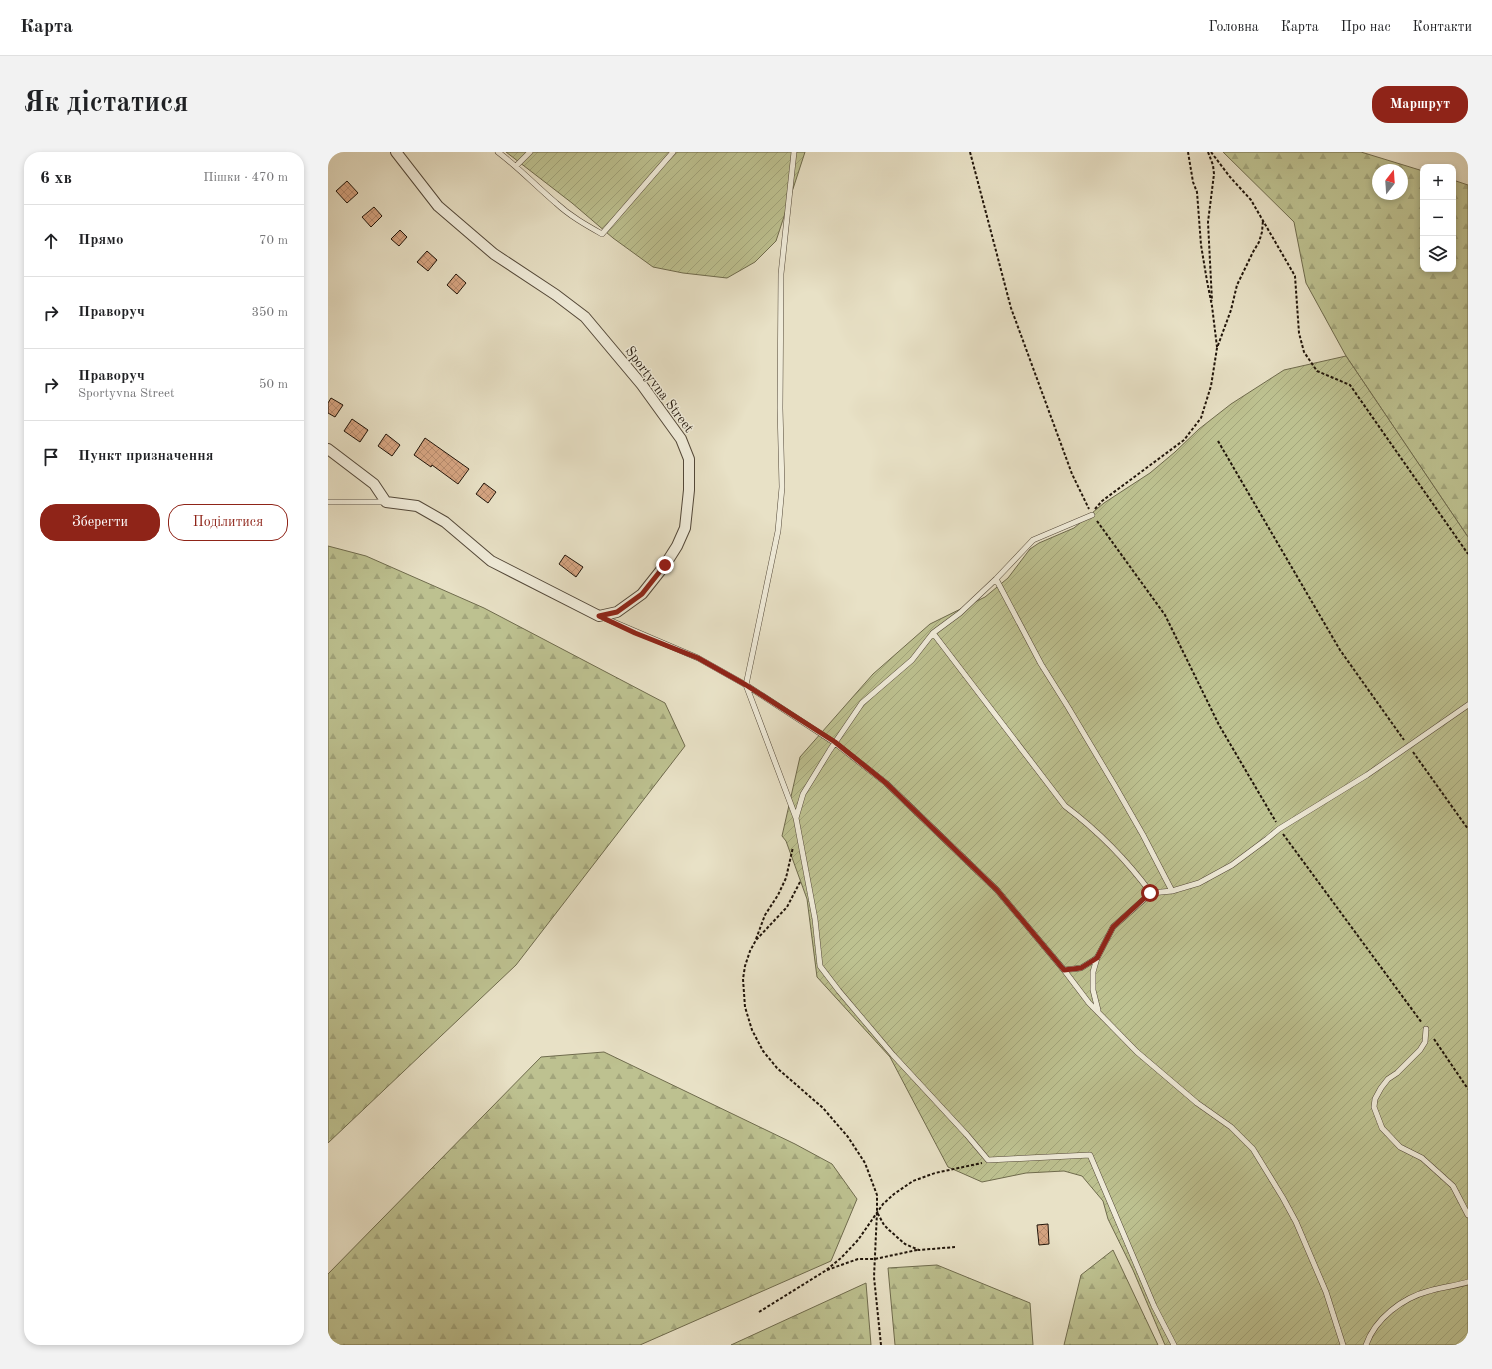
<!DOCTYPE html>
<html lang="uk">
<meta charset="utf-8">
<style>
body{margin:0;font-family:"Old Standard TT",serif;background:#f2f2f2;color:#202124}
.controls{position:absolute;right:12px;top:12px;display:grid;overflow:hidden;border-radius:8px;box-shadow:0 2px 6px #0003}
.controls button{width:36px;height:36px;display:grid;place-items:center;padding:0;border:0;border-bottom:1px solid #e0e0e0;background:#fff;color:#202124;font:20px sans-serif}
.compass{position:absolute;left:1044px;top:12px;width:36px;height:36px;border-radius:50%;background:#fff;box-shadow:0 2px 6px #0003;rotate:17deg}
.stop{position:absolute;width:12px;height:12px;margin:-9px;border:3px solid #8f2418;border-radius:50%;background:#fff}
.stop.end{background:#8f2418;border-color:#fff;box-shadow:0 1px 4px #0008}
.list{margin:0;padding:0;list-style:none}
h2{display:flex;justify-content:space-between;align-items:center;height:52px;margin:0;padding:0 16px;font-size:17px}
h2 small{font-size:13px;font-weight:400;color:#757577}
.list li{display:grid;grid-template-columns:26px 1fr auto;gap:12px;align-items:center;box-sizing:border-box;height:72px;padding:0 16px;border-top:1px solid #e0e0e0}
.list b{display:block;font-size:15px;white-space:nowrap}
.list p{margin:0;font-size:13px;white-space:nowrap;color:#757577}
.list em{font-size:13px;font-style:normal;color:#757577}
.actions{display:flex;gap:8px;padding:12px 16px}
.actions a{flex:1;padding:9px 0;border:1px solid #8f2418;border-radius:16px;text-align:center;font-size:14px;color:#8f2418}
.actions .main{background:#8f2418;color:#fff}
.icon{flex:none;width:22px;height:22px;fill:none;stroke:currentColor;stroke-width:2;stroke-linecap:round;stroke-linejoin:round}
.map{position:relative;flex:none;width:1140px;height:1193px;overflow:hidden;border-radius:16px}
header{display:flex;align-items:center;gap:24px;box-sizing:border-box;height:56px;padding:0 20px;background:#fff;border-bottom:1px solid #e0e0e0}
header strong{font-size:19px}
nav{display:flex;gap:22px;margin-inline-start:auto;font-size:14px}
.intro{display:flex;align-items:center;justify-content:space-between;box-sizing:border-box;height:96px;padding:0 24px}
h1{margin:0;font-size:28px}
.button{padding:10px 18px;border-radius:16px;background:#8f2418;color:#fff;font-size:14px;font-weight:700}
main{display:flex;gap:24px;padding:0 24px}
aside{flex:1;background:#fff;border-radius:16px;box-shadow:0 2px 6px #0003}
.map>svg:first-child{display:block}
.forest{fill:url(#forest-firs);stroke:#6f6b4d;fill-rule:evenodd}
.garden{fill:url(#garden-furrows);stroke:#6f6b4d}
.building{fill:url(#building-cross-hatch);stroke:#21150a}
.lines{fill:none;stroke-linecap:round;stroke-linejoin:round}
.lane-casing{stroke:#534839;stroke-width:6}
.street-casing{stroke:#534839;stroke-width:12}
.path{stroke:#21150a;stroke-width:2;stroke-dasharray:3 2;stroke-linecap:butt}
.lane{stroke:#f0ecda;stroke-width:5}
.street{stroke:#f0ecda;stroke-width:10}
.route{stroke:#8f2418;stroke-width:5}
.labels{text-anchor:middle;stroke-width:3;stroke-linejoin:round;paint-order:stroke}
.street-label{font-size:14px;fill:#21150a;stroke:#f0ecda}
</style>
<header>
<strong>Карта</strong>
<nav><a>Головна</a><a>Карта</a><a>Про нас</a><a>Контакти</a></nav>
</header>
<div class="intro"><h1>Як дістатися</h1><a class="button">Маршрут</a></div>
<main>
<aside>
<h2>6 хв<small>Пішки · 470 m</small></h2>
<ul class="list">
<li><svg class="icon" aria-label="ahead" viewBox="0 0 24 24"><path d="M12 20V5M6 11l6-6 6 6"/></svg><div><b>Прямо</b></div><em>70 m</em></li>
<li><svg class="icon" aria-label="right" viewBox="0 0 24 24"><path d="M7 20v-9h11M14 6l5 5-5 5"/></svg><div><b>Праворуч</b></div><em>350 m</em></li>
<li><svg class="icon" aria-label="right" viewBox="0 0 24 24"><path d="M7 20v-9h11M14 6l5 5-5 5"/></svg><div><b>Праворуч</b><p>Sportyvna Street</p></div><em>50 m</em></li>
<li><svg class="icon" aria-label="arrive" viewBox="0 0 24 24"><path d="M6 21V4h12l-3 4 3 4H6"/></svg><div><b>Пункт призначення</b></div></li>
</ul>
<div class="actions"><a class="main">Зберегти</a><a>Поділитися</a></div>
</aside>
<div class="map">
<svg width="1140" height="1193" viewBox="0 0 1140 1193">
<defs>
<pattern id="forest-firs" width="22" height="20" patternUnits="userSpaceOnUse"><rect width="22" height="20" fill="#bdc190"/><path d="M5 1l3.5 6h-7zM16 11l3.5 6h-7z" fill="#a2a57b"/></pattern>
<pattern id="garden-furrows" width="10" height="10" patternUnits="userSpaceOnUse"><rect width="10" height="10" fill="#bdc190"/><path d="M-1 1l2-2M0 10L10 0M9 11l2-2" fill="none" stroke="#a2a57b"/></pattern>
<pattern id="building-cross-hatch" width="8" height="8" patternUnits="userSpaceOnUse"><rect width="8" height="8" fill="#d5a481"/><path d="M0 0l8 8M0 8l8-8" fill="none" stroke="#b78c6e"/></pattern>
</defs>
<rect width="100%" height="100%" fill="#e8e1c6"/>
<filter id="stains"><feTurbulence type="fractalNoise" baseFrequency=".005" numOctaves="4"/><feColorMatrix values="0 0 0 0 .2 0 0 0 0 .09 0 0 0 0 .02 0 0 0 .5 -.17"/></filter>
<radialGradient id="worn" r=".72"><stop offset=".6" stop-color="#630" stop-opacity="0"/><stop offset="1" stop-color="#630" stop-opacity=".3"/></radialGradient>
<!-- forest -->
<path class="forest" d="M895,0H1033L1095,19V117H1125V28L1140,33V385L1018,204L978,131L966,70ZM1050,18H1074V42H1050Z
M0,394L38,404L156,456L337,551L357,594L188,813L0,991Z
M276,900L467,992L504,1012L529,1047L503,1109L312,1193H0V1122L213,905Z
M785,1098L830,1193H736L753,1123Z
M609,1113L702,1151L705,1193H567L560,1116Z
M538,1131L543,1193H403Z"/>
<!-- garden -->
<path class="garden" d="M178,0H477L448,89L427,110L399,126L355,121L325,115L285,86L244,51Z
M1018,204L1140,385V1193H837L805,1118L780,1067L775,1049L754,1024L736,1019L698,1021L654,1030L620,1015L562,905L489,825L479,747L458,689L454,684L472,605L545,522L602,472L657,445L680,426L702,397L711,391L746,376L776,351L822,321L847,300L871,277L903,252L956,218Z"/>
<!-- building -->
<path class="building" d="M19,29L30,41L19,51L8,39Z
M46,55L54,64L43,75L34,65Z
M72,78L79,85L71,94L63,87Z
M99,99L109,108L100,119L89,110Z
M128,122L138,131L129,142L119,133Z
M3,246L15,253L7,265L0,261V251Z
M24,267L40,278L32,290L16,279Z
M58,282L72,293L64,304L50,294Z
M97,286L141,317L130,332L104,313L103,315L86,303Z
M156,331L168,340L160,351L148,342Z
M237,403L255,415L248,425L231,412Z
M720,1072L721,1092L711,1093L709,1073Z"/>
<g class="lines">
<!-- lane casing -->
<g class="lane-casing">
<path id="lane" d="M170,0C191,16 208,34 228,51C242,64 258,73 274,82L345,0
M466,0L453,122L452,256L454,335L450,379L418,533L468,666
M188,14L202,0
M0,350H57
M764,363L705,388L668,427L632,461L605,481L584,508L534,551L502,598L475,642L468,666L487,767L492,814L511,839L565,903L639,983L660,1008L762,1003L826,1154L846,1193
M668,427L713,512L740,555L787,634L815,683L844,739
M274,465L370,506L418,533L507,591L558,631L669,738L736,818L761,851L809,900L869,951L903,975L925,997L955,1046L968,1070L998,1140L1015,1193
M605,481L737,654C770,679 798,707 823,741
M736,818L753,816L769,806
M770,858L765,838V820L769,806L785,775L823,741L844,739L871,731L904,713L939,687L951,677L1039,623L1140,553
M1098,877L1097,890L1092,898L1069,921L1060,927L1053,936L1047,947L1046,955L1054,976L1072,995L1094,1006L1114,1024L1125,1034L1140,1063
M1038,1193C1047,1167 1074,1146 1101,1139C1114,1135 1127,1134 1140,1130"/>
</g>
<!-- street casing -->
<g class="street-casing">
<path id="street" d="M0,297L46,332L58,350L89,354L117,370L163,409L271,464L289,460L314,442L337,413L349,394L357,376L361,338V307L353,287L314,233L257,165L228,143L166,102L110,54L68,0"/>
</g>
<!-- path -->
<path class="path" d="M642,0L683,156L744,322L761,357
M860,0L865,30L869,40L873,93L879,129L884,154L889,195
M880,0L885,13L886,22L880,70L884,149
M883,0L902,25L923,48L967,124L971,181L976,200L989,219L1022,233L1140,402
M890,289L1012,498L1076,588
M767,357L774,349L856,288L873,266L883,234L889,196L903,158L909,133L925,100L931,90L934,80L935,68
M769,369L837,463L891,573L948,670
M1085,600L1140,677
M955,682L1094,871
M472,730L459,755L428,788L422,799L417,814L415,827L417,855L424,878L435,899L449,916L495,956L520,985L537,1011L549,1043V1060
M428,787L437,763L450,743L458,726L465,695
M1106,887L1140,937
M499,1118L530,1107H547L589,1098
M431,1160L497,1119L513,1106L530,1088L555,1052L566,1042L585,1029L607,1021L654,1011
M553,1193L546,1125L549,1060L556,1073L561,1078L577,1092L591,1098L627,1095"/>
<!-- lane -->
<use href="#lane" class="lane"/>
<!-- street -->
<use href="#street" class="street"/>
</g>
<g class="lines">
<!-- route -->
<path class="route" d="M337,413L314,442L289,460L271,464L307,481L370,506L418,533L507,590L558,631L669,738L736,818L753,816L769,806L785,775L822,741"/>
</g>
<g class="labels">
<!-- street labels -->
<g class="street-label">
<text transform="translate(332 237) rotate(53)" y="5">Sportyvna Street</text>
</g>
</g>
<rect width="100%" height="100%" filter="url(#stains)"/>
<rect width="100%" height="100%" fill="url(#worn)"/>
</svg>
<div class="controls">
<button>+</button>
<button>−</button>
<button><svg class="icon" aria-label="layers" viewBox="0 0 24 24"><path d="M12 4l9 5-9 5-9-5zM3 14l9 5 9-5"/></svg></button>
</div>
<svg class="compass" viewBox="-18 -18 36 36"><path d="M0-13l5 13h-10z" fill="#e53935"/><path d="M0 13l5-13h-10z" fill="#757577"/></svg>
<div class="stop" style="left:822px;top:741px"></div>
<div class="stop end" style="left:337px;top:413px"></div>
</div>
</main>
